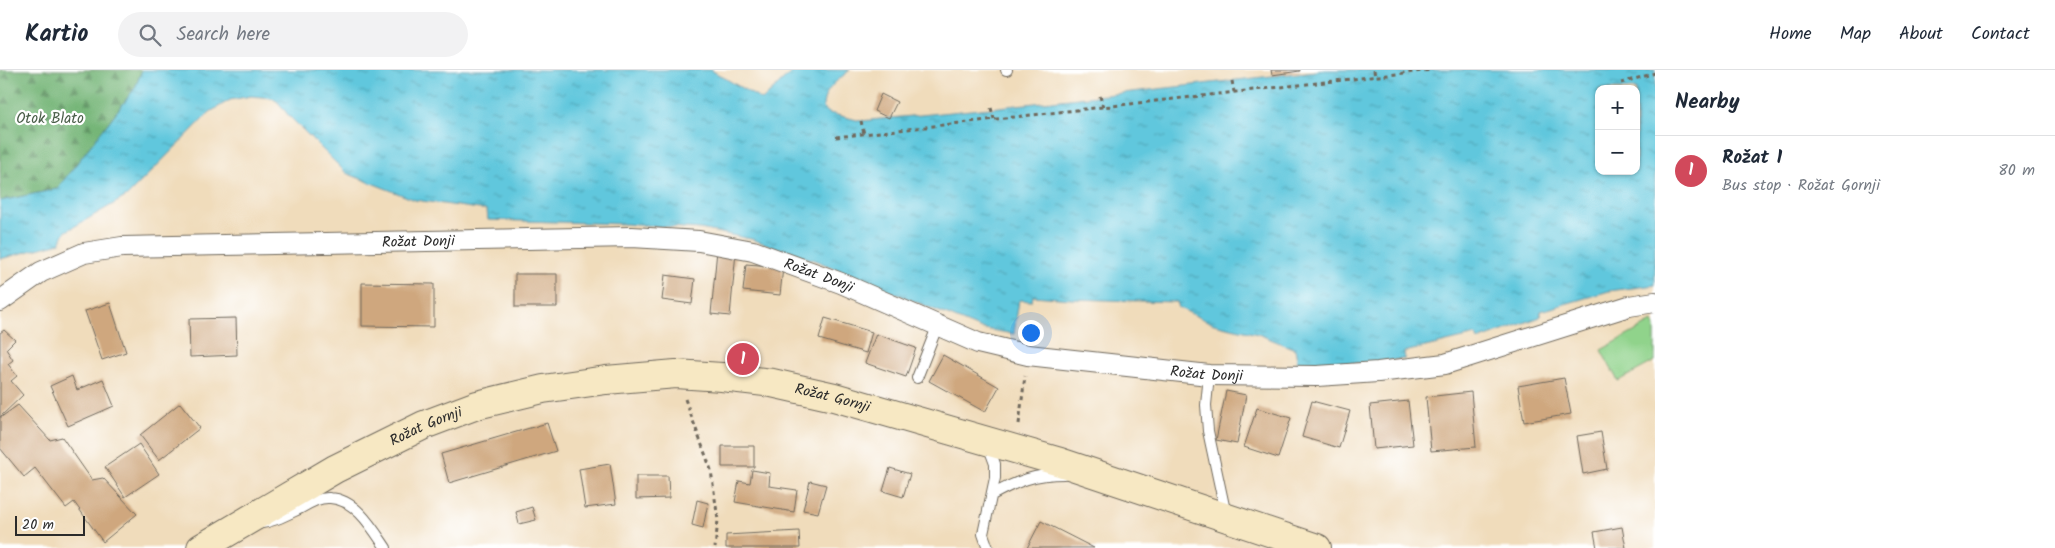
<!DOCTYPE html>
<meta charset="utf-8">
<style>
body{margin:0;font-family:Kalam,sans-serif;background:#f2f2f3;color:#1f2937}
.controls{position:absolute;right:15px;top:15px;display:grid;overflow:hidden;border-radius:10px;box-shadow:0 1px 4px #0004}
.controls button{width:45px;height:45px;display:grid;place-items:center;padding:0;border:0;border-bottom:1px solid #e0e1e3;background:#fff;color:#1f2937;font:25px sans-serif}
.scale{position:absolute;left:15px;bottom:12px;width:70px;box-sizing:border-box;padding-left:5px;border:2px solid #2b2b2b;border-top:0;font-size:14px;line-height:18px;white-space:nowrap;color:#2b2b2b;-webkit-text-stroke:4px #fff;paint-order:stroke}
.you{position:absolute;left:1030px;top:262px;width:18px;height:18px;margin:-12px;border:4px solid #fff;border-radius:50%;background:#1a73e8;box-shadow:0 0 0 8px #1a73e833}
.badge{display:grid;place-items:center;width:32px;height:32px;border-radius:50%;background:#d1495b;color:#fff;font-size:16px;font-weight:700}
.pin{position:absolute;translate:-50% -50%;border:2px solid #fff;box-shadow:0 1px 5px #0006}
.list{margin:0;padding:0;list-style:none}
h2{display:flex;justify-content:space-between;align-items:center;height:65px;margin:0;padding:0 20px;font-size:21px}
h2 small{font-size:16px;font-weight:400;color:#747a83}
.list li{display:grid;grid-template-columns:32px 1fr auto;gap:15px;align-items:center;box-sizing:border-box;height:70px;padding:0 20px;border-top:1px solid #e0e1e3}
.list b{display:block;font-size:19px;white-space:nowrap}
.list p{margin:0;font-size:16px;white-space:nowrap;color:#747a83}
.list em{font-size:16px;font-style:normal;color:#747a83}
.icon{flex:none;width:28px;height:28px;fill:none;stroke:currentColor;stroke-width:2;stroke-linecap:round;stroke-linejoin:round}
.map{position:relative;flex:none;width:1655px;height:478px;overflow:hidden}
header{display:flex;align-items:center;gap:30px;box-sizing:border-box;height:70px;padding:0 25px;background:#fff;border-bottom:1px solid #e0e1e3}
header strong{font-size:24px}
nav{display:flex;gap:28px;margin-inline-start:auto;font-size:18px}
.search{width:350px;height:45px;background:#f2f2f3;display:flex;align-items:center;gap:12px;box-sizing:border-box;padding:0 18px;border-radius:28px;color:#747a83;font-size:19px}
main{display:flex}
aside{flex:1;background:#fff}
.map>svg:first-child{display:block}
.grass{fill:#90d38b;stroke:#5e7f5b}
.forest{fill:url(#forest-firs);stroke:#507051}
.water{fill:url(#water-ripples);stroke:#467984;fill-rule:evenodd}
.building{fill:#cfa77e}
.lines{fill:none;stroke-linecap:round;stroke-linejoin:round}
.lane-casing{stroke:#70695d;stroke-width:12}
.street-casing{stroke:#70695d;stroke-width:22}
.secondary-casing{stroke:#70695d;stroke-width:30}
.path{stroke:#70695d;stroke-width:3;stroke-dasharray:4 4;stroke-linecap:butt}
.lane{stroke:#fff;stroke-width:10}
.street{stroke:#fff;stroke-width:20}
.secondary{stroke:#f7e8c3;stroke-width:28}
.labels{text-anchor:middle;stroke-width:4.5;stroke-linejoin:round;paint-order:stroke}
.park-label{font-size:15px;fill:#495d48;stroke:#fff}
.street-label{font-size:15px;fill:#2b2b2b;stroke:#fff}
</style>
<header>
<strong>Kartio</strong>
<div class="search"><svg class="icon" aria-label="search" viewBox="0 0 24 24"><circle cx="10" cy="10" r="6"/><path d="M15 15l6 6"/></svg>Search here</div>
<nav><a>Home</a><a>Map</a><a>About</a><a>Contact</a></nav>
</header>
<main>
<div class="map">
<svg width="1655" height="478" viewBox="0 0 1655 478">
<defs>
<pattern id="forest-firs" width="22" height="20" patternUnits="userSpaceOnUse" patternTransform="scale(1.25)"><rect width="22" height="20" fill="#74b577"/><path d="M5 1l3.5 6h-7zM16 11l3.5 6h-7z" fill="#5f9362"/></pattern>
<pattern id="water-ripples" width="26" height="14" patternUnits="userSpaceOnUse" patternTransform="scale(1.25)"><rect width="26" height="14" fill="#60c7dd"/><path d="M2 4q2-2 4 0t4 0M15 11q2-2 4 0t4 0" fill="none" stroke="#4fa2b3"/></pattern>
</defs>
<rect width="100%" height="100%" fill="#fff"/>
<filter id="ink" filterUnits="userSpaceOnUse"><feTurbulence type="fractalNoise" baseFrequency=".02" numOctaves="2"/><feDisplacementMap in="SourceGraphic" scale="10" xChannelSelector="R" yChannelSelector="G"/><feConvolveMatrix kernelMatrix="1 2 1 2 8 2 1 2 1" color-interpolation-filters="sRGB"/></filter>
<filter id="wash" filterUnits="userSpaceOnUse"><feTurbulence type="fractalNoise" baseFrequency=".0096" numOctaves="4" result="noise"/><feDisplacementMap in="SourceGraphic" scale="20" xChannelSelector="R" yChannelSelector="G"/><feGaussianBlur stdDeviation="1.12" result="paint"/><feColorMatrix in="noise" values="0 0 0 0 0 0 0 0 0 0 0 0 0 0 0 0 0 1.4 0 .05"/><feComposite in="paint" operator="in"/></filter>
<g filter="url(#wash)">
<rect width="100%" height="100%" fill="#f0dcbb"/>
<!-- grass -->
<path class="grass" d="M1652,252L1655,257V291L1618,311L1601,280Z"/>
<!-- forest -->
<path class="forest" d="M0,0H142L135,18L57,119L0,131Z"/>
<!-- water -->
<path class="water" d="M142,0H711L762,30L794,0H850C837,11 823,20 823,38L829,43L861,51L991,38L1325,0H1655V215L1609,221L1541,241L1540,247L1478,270L1476,265L1404,282L1405,289L1362,293L1298,294L1295,279L1258,264L1214,254L1179,238L1177,232L1072,229L1033,226L1032,231L1019,230L1014,264L979,258L817,191L751,169L700,159L625,154L488,150L487,140L415,130L346,103L289,46L278,32L272,28L251,26L230,30L210,42L127,126L65,162L60,173L0,189V131L57,119L135,18ZM1599,19H1636V101H1599Z"/>
<g id="blocks">
<!-- building -->
<path class="building" d="M1271,0H1300V1L1272,5Z
M881,24L897,32L889,48L874,41Z
M717,180L736,182L730,246L711,244Z
M746,194L783,197L780,225L743,221Z
M515,204H557V237H515Z
M665,205L695,209L692,234L662,230Z
M362,213L434,214V257L362,256Z
M110,233L126,282L102,290L85,241Z
M236,248L237,285L190,287L189,249Z
M825,248L872,262L866,283L819,269Z
M4,260L15,270L6,279L13,290L8,294L17,306L11,311L23,325L0,347V263Z
M876,264L916,278L906,307L865,293Z
M943,285L999,317L985,342L929,311Z
M72,306L77,320L103,309L114,336L68,356L50,316Z
M1564,308L1571,344L1524,352L1518,316Z
M1226,321L1246,325L1237,374L1216,370Z
M1471,322L1476,377L1431,381L1426,327Z
M1312,331L1350,341L1339,378L1302,367Z
M1408,331L1413,375L1374,379L1370,335Z
M180,333L200,358L159,390L140,365Z
M18,335L50,370L62,367L92,410L103,408L137,444L103,472L74,432L66,438L35,398L24,407L0,378V348Z
M1257,338L1291,348L1278,388L1244,377Z
M547,353L556,381L449,413L441,384Z
M1601,362L1607,399L1583,404L1577,366Z
M139,374L159,404L125,427L105,397Z
M722,376H754V397H722Z
M610,394L616,434L585,438L579,399Z
M890,398L910,404L903,427L883,421Z
M752,400L770,403L769,416L797,420L794,442L735,432L739,411L750,413Z
M636,406H668L669,428L636,429Z
M810,411L826,415L818,443L803,440Z
M697,430L708,433L703,458L692,455Z
M532,437L536,450L519,454L516,442Z
M1041,451L1094,478H1027Z
M1622,457L1626,478H1597L1594,462Z
M799,461L800,478H726V465Z"/>
</g>
</g>
<g filter="url(#ink)">
<use href="#blocks" fill-opacity="0" stroke="#70695d" stroke-width="1"/>
<g class="lines">
<!-- lane casing -->
<g class="lane-casing">
<path id="lane" d="M1006,0H1007
M1209,305L1206,335L1208,361L1226,445
M917,308L937,257
M992,425C1017,411 1035,404 1064,404
M257,454C274,452 286,445 301,438C309,433 320,427 330,428C356,429 373,459 386,478
M988,478L983,464L995,408V394L988,375"/>
</g>
<!-- street casing -->
<g class="street-casing">
<g id="street">
<path id="s1" d="M0,231L41,202L84,183L122,177L632,167L699,171L753,181L841,213L978,273L1028,285L1209,305L1317,306L1378,302L1445,294L1629,236L1655,232"/>
</g>
</g>
<!-- secondary casing -->
<g class="secondary-casing">
<g id="secondary">
<path id="s2" d="M201,478L335,399L424,355L477,335L543,319L606,310L676,304L722,307L772,313L834,327L1060,392L1317,478"/>
</g>
</g>
<!-- path -->
<path class="path" d="M1374,0L1375,7
M1232,11L1234,22
M1621,13L1655,3
M1100,26L1103,37
M991,38L994,49
M861,51L864,64
M836,67L1432,0
M685,329L711,400L718,450L715,478
M1019,354L1025,306"/>
<!-- lane -->
<use href="#lane" class="lane"/>
<!-- street -->
<use href="#street" class="street"/>
<!-- secondary -->
<use href="#secondary" class="secondary"/>
</g>
</g>
<g class="labels">
<!-- park labels -->
<g class="park-label">
<text x="50" y="53">Otok Blato</text>
</g>
<!-- street labels -->
<g class="street-label">
<text dy="5" stroke="none"><textPath href="#s1" startOffset="432">Rožat Donji</textPath></text>
<text dy="5" stroke="none"><textPath href="#s1" startOffset="838">Rožat Donji</textPath></text>
<text dy="5" stroke="none"><textPath href="#s1" startOffset="1242">Rožat Donji</textPath></text>
<text dy="5" stroke="none"><textPath href="#s2" startOffset="672">Rožat Gornji</textPath></text>
<text dy="5" stroke="none"><textPath href="#s2" startOffset="256">Rožat Gornji</textPath></text>
</g>
</g>
</svg>
<div class="controls">
<button>+</button>
<button>−</button>
</div>
<div class="scale">20 m</div>
<div class="you"></div>
<div class="pin badge" style="left:743px;top:289px">1</div>
</div>
<aside>
<h2>Nearby<small></small></h2>
<ul class="list">
<li><span class="badge">1</span><div><b>Rožat 1</b><p>Bus stop · Rožat Gornji</p></div><em>80 m</em></li>
</ul>
</aside>
</main>
